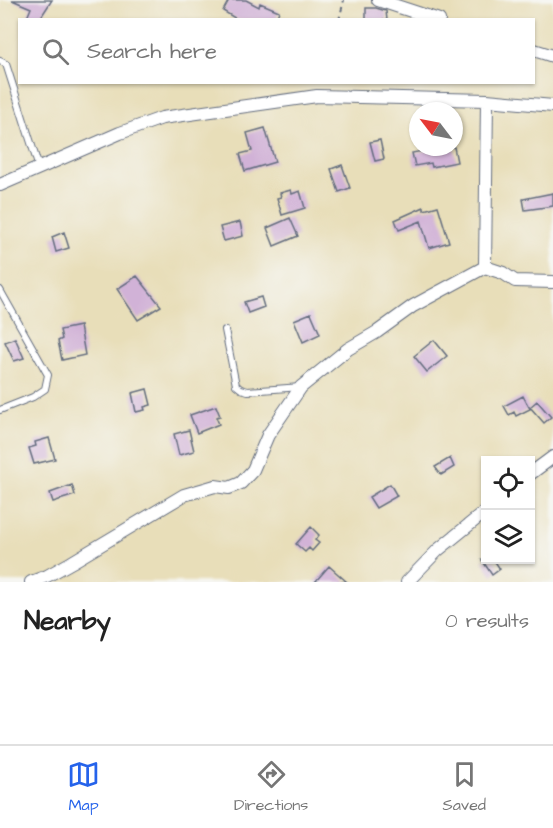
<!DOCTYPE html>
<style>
body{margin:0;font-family:"Architects Daughter",sans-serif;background:#f6f6f6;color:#222}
.controls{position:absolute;right:18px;bottom:18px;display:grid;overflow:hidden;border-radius:0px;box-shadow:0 2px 4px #0004}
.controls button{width:54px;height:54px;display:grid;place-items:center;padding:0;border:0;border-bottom:2px solid #e0e0e0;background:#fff;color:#222;font:30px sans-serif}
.compass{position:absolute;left:409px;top:102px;width:54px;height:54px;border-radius:50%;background:#fff;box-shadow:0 2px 4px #0004;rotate:302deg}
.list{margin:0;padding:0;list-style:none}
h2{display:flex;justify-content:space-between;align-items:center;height:78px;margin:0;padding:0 24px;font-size:26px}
h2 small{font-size:20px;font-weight:400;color:#767676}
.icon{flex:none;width:33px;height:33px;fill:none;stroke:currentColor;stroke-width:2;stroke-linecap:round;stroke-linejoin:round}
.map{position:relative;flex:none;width:553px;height:582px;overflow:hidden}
.search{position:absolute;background:#fff;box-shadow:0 2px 4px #0004;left:18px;right:18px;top:18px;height:66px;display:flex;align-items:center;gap:15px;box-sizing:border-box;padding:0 21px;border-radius:0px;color:#767676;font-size:22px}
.sheet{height:162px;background:#fff}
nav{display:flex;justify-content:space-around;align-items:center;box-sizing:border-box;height:84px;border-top:2px solid #e0e0e0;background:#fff;font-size:16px;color:#767676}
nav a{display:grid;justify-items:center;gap:3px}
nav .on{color:#2563eb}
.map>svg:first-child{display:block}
.building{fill:#d1b2d7}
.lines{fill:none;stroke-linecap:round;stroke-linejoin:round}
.lane-casing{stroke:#636c7e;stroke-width:8}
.street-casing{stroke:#636c7e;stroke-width:14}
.path{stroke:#636c7e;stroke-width:2;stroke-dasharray:4.5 4.5;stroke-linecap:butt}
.lane{stroke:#fff;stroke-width:6}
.street{stroke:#fff;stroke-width:12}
</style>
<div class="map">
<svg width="553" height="582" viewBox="0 0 553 582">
<rect width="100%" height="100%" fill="#f6f6f2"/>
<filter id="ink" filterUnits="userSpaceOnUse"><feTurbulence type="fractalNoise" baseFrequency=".0167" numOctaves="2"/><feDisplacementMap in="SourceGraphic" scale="12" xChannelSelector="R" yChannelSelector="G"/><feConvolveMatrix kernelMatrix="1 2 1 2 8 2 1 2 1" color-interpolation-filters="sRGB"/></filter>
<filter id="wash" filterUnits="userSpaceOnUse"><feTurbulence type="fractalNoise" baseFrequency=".008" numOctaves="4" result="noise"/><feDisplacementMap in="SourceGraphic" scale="24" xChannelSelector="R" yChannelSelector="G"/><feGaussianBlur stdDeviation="1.35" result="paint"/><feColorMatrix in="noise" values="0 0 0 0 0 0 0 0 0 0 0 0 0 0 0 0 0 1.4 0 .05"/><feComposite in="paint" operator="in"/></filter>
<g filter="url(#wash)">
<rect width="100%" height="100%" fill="#e8deb9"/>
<g id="blocks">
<!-- building -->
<path class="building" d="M12,0H52L39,20H26L31,8Z
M229,0H246L259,7L260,3L279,11L276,20H238L223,11Z
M366,8H376L386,11L387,20H366Z
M265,128L275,162L245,171L240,154L252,151L247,133Z
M380,140L384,159L375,161L370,142Z
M437,147H454L457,162L432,167L431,163L415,166L412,153L428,150V149Z
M342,165L350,188L339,192L331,169Z
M291,190L292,194L300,191L305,208L282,215L277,198L281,197L280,193Z
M553,193V206L525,210L523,199Z
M438,206L449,242L429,248L421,221L399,230L395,220L424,207V210Z
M290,218L298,236L274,246L267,228Z
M240,222L243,236L224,241L220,227Z
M64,232L69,248L56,252L52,237Z
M137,276L161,306L138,320L117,289Z
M261,297L264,307L248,313L244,302Z
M311,313L320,334L303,342L294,320Z
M80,326L85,355L62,360L58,341L62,339L60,330Z
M15,338L24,358L14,361L5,342Z
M434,340L447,356L427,372L414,356Z
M147,389L151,405L144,407L145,410L136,412L132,393Z
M523,396L530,409L516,416L514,412L509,415L504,406Z
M537,401L551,417L544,423L530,407Z
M216,406L220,416L216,417L219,424L197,433L190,415Z
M189,430L194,451L179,455L174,434Z
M49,438L55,459L34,464L29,448L36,446L35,442Z
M450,458L454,467L441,475L435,467Z
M390,484L397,496L376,508L369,497Z
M72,485L75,495L53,502L50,493Z
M311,527L319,535L315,540L319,543L312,551L309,548L305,552L296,544Z
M482,560H494L500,569L492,575Z
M329,566L347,582H315Z"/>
</g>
</g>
<g filter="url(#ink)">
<use href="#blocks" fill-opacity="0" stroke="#636c7e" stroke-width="1.5"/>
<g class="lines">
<!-- lane casing -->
<g class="lane-casing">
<path id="lane" d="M0,61L6,64L39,168
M0,290L48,375L45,389L33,397L0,410
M225,330L236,385L241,389L248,391L301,387"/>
</g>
<!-- street casing -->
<g class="street-casing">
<path id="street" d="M378,0L439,20
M534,50L553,56
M0,185L120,133L162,118L317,96L487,100L553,106
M485,267L487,100
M530,474L553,457
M31,582L47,576L72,562L184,495L215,486L229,488L241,483L253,470L268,435L301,387L348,349L377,332L413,306L485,267L503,273L515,281L553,282
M407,582L438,550L486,511"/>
</g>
<!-- path -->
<path class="path" d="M339,20L344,0"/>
<!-- lane -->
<use href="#lane" class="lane"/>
<!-- street -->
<use href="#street" class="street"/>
</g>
</g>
</svg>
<div class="controls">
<button><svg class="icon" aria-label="locate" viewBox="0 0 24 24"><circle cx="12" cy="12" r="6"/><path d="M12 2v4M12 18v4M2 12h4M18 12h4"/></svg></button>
<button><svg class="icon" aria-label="layers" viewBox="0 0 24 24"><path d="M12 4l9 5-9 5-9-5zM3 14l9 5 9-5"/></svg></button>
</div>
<svg class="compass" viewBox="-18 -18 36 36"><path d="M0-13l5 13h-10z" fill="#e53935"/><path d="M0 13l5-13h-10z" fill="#767676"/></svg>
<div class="search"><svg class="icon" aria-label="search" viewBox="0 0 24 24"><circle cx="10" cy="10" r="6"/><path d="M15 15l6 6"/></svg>Search here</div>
</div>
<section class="sheet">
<h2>Nearby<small>0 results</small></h2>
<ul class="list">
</ul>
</section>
<nav>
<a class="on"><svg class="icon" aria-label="map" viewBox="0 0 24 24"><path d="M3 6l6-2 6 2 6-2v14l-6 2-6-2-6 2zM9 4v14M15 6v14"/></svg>Map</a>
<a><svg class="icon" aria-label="directions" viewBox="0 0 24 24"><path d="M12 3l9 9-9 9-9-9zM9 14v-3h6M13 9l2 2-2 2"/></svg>Directions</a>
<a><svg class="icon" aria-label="saved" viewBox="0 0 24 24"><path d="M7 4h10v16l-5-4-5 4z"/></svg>Saved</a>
</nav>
